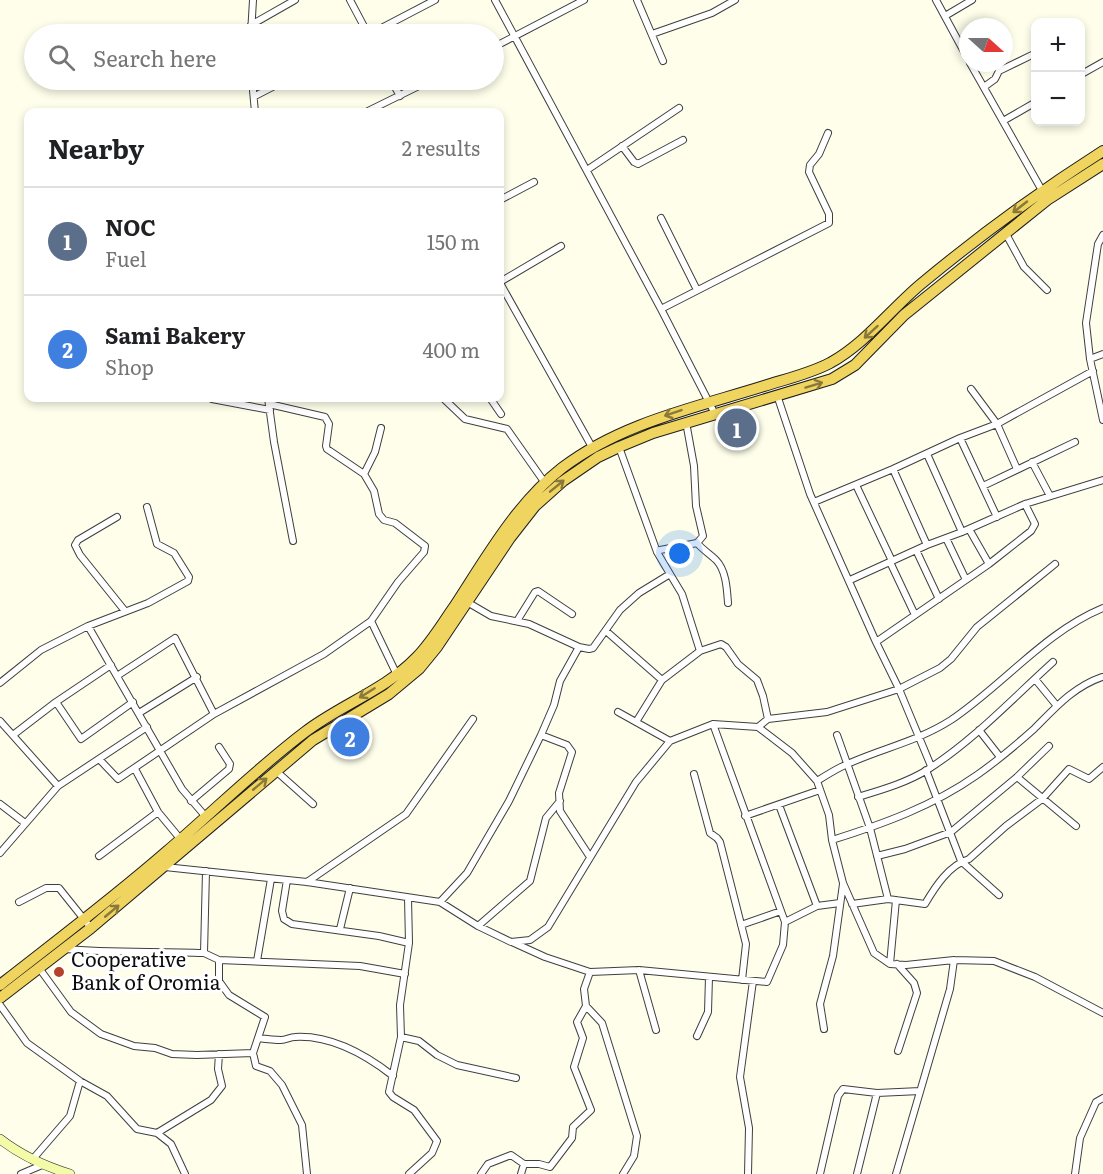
<!DOCTYPE html>
<meta charset="utf-8">
<style>
body{margin:0;font-family:Literata,serif;background:#f6f6f6;color:#202124}
.controls{position:absolute;right:18px;top:18px;display:grid;overflow:hidden;border-radius:12px;box-shadow:0 3px 9px #0003}
.controls button{width:54px;height:54px;display:grid;place-items:center;padding:0;border:0;border-bottom:2px solid #e0e0e0;background:#fff;color:#202124;font:30px sans-serif}
.compass{position:absolute;left:959px;top:18px;width:54px;height:54px;border-radius:50%;background:#fff;box-shadow:0 3px 9px #0003;rotate:111deg}
.you{position:absolute;left:680px;top:554px;width:21px;height:21px;margin:-15px;border:4px solid #fff;border-radius:50%;background:#1a73e8;box-shadow:0 0 0 9px #1a73e833}
.badge{display:grid;place-items:center;width:39px;height:39px;border-radius:50%;background:#d93025;color:#fff;font-size:20px;font-weight:700}
.pin{position:absolute;translate:-50% -50%;border:3px solid #fff;box-shadow:0 2px 6px #0006}
.list{margin:0;padding:0;list-style:none}
h2{display:flex;justify-content:space-between;align-items:center;height:78px;margin:0;padding:0 24px;font-size:26px}
h2 small{font-size:20px;font-weight:400;color:#757577}
.list li{display:grid;grid-template-columns:39px 1fr auto;gap:18px;align-items:center;box-sizing:border-box;height:108px;padding:0 24px;border-top:2px solid #e0e0e0}
.list b{display:block;font-size:22px;white-space:nowrap}
.list p{margin:0;font-size:20px;white-space:nowrap;color:#757577}
.list em{font-size:20px;font-style:normal;color:#757577}
.icon{flex:none;width:33px;height:33px;fill:none;stroke:currentColor;stroke-width:2;stroke-linecap:round;stroke-linejoin:round}
.map{position:relative;flex:none;width:1103px;height:1174px;overflow:hidden}
.search{position:absolute;background:#fff;box-shadow:0 3px 9px #0003;left:24px;top:24px;width:480px;height:66px;display:flex;align-items:center;gap:15px;box-sizing:border-box;padding:0 21px;border-radius:33px;color:#757577;font-size:22px}
.panel{position:absolute;background:#fff;box-shadow:0 3px 9px #0003;left:24px;top:108px;width:480px;height:294px;border-radius:12px}
.map>svg:first-child{display:block}
.lines{fill:none;stroke-linecap:round;stroke-linejoin:round}
.minor-casing{stroke:#3f3f3f;stroke-width:8}
.secondary-casing{stroke:#2e2e2e;stroke-width:10}
.trunk-casing{stroke:#1d1d1d;stroke-width:12}
.minor{stroke:#fff;stroke-width:6}
.secondary{stroke:#f3fba9;stroke-width:9}
.trunk{stroke:#f0d460;stroke-width:10}
.oneway{stroke:#897a3a}
.poi-dot{fill:#b5412b;stroke:#fff;stroke-width:2}
.labels{text-anchor:middle;stroke-width:6;stroke-linejoin:round;paint-order:stroke}
.poi-label{font-size:20px;fill:#0c0c0c;stroke:#fff;text-anchor:start}
</style>
<div class="map">
<svg width="1103" height="1174" viewBox="0 0 1103 1174">
<rect width="100%" height="100%" fill="#fefeeb"/>
<g class="lines">
<!-- minor casing -->
<g class="minor-casing">
<path id="minor" d="M350,0L368,34
M495,0L661,309L715,414
M637,0L663,61
M936,0L968,59
M945,16L972,0
M251,25L295,0
M251,34L253,0
M370,34L435,0
M652,34L712,13L735,0
M494,47L584,0
M970,63L1044,194
M1080,75L1103,62
M252,80L255,112
M391,80L400,96
M984,87L995,79L999,71L1036,53
M255,96L286,80
M366,112L431,80
M1003,121L1036,102
M622,146L634,162L638,164L683,140
M587,170L679,108
M500,200L534,182
M661,218L697,290
M1006,234L1024,267L1047,290
M1103,235L1098,244L1086,323L1090,359L1103,420
M500,282L561,246
M500,283L592,447
M661,309L829,223V214L809,172L810,165L819,154L828,133
M1090,359L1103,354
M971,389L997,424L1017,469
M268,398L274,442L293,541
M443,398L465,419L507,429L545,483
M490,398L501,414
M212,399L270,410
M960,438L997,517
M927,454L962,532
M1032,462L1050,496
M893,469L927,545
M364,474L375,452L381,428
M856,485L892,561
M983,486L1075,442
M814,502L893,469L960,438L997,424L1093,371
M117,517L78,540L75,545L80,555L125,611
M969,529L989,564
M946,538L966,580
M697,543C703,550 710,554 716,560C726,570 727,589 728,603
M916,550L939,599
M657,552L660,550L697,543L703,536L696,506L694,466L686,422
M890,562L915,615
M670,574L682,594L700,651
M850,580L927,545L962,532L1025,504L1103,480
M467,602L491,616L529,624L579,647
M371,621L397,675
M517,621L535,592L538,591L572,614
M88,626L182,789L206,817
M606,631L662,680
M876,642L989,564L1031,531L1035,524L1025,504
M117,676L175,638L214,714
M1035,679L1057,706
M0,683L41,650L88,626L148,603L188,581L189,577L174,553L157,544L147,507
M56,702L81,739L133,702
M618,712L670,741
M139,713L197,677
M0,721L58,786
M636,722L662,680L700,651L721,644L726,647L738,664L757,680L763,696L768,719
M713,724L785,922
M758,727L768,719L827,712L899,689L876,642L810,494L777,395
M979,730L1000,757
M13,735L56,702L111,665
M541,735L554,705L560,681L579,647L589,649L593,648L620,610L639,593L670,574L657,552L619,447
M837,735L870,828L888,899
M99,759L118,779L214,714L324,654L371,621L398,582L424,552L425,546L395,523L384,520L379,514L374,491L364,474L327,449L326,446L329,424L325,417L269,404
M931,766L899,689L940,668L951,659L977,627L1055,564
M135,769L158,812L182,841
M926,770L961,861L999,895
M276,771L313,804
M694,774L710,833L717,838L720,842L746,944L742,980
M1017,777L1076,826
M817,781C825,776 833,771 841,767C878,749 915,743 951,720C1003,685 1045,632 1103,608
M858,797C881,790 906,783 927,770C973,741 1012,699 1053,662
M191,801L229,769L230,764L219,747
M0,804L25,823
M779,805L817,906
M745,816L820,790
M832,840C883,824 933,806 977,775C997,761 1016,745 1034,729C1055,708 1073,687 1102,677
M0,853L58,786L147,727
M99,856L158,812
M877,856L905,849L951,832L1017,777L1049,746
M165,867L307,882L440,902L478,926L511,942L530,940L548,927L636,782L670,741L713,724L758,727L792,753L817,781L829,815L832,840L843,883L874,953L890,964L906,965L954,960L994,961L1035,977L1103,1013
M206,871L204,953L219,960L360,966L405,974
M287,880L282,911L284,919L292,924L379,936L409,943
M307,882L406,814L473,719
M408,898L409,943L400,1005L401,1037L389,1092L393,1097L414,1110L437,1141L432,1153L409,1174
M19,902L46,888H59L91,928
M440,902L467,873L509,801L541,735L567,745L572,752L559,793L560,811L590,857
M852,904L888,899L925,904C935,887 949,865 969,859L1006,826L1042,799L1069,769L1089,779L1103,767
M741,925L781,911
M478,926L530,881L546,818L560,801
M340,929L350,888
M512,942L545,957L590,972L639,970L767,982L783,945L785,922L817,906L840,903
M65,949C110,953 158,951 204,953
M219,960V981L229,995L265,1017L253,1053
M257,961L271,879
M890,964L896,900
M897,964L914,983L917,993L898,1051
M39,968L71,1012L101,1034L134,1046L155,1048L172,1054L197,1055L253,1053L256,1066L270,1071L282,1085L302,1125L307,1174
M639,970L656,1030
M590,972L584,989L586,1006L602,1023L637,1136L634,1156L623,1174
M0,1005L27,1043L80,1081L107,1096L137,1129L157,1133L171,1144L185,1174
M824,1029L820,1004L833,956L843,884
M697,1036L708,1012L709,977
M401,1037L419,1041L437,1055L457,1065L516,1078
M258,1038C266,1039 274,1040 281,1040C286,1040 290,1037 295,1037C331,1035 366,1055 393,1076
M157,1133L211,1100L222,1086L218,1069L219,1054
M32,1160L70,1116L80,1081
M21,1174L42,1165
M481,1174L488,1164L511,1155L524,1164
M521,1174L524,1164H539L550,1167L572,1138L573,1127L591,1110L574,1067L583,1038L577,1022L586,1006
M748,1174L749,1128L740,1077L753,981
M820,1174L838,1096L843,1089L877,1093L920,1091
M857,1174L877,1093
M896,1174L950,989L954,960
M1075,1174L1080,1138L1096,1102L1103,1098"/>
</g>
<!-- secondary casing -->
<g class="secondary-casing">
<path id="secondary" d="M0,1139C22,1156 44,1166 70,1174"/>
</g>
<!-- trunk casing -->
<g class="trunk-casing">
<path id="trunk" d="M0,985C56,941 112,899 166,852C212,813 256,769 305,732C340,705 385,690 416,658C431,643 442,624 454,607C486,558 516,504 562,468C621,423 694,408 764,386C786,379 809,374 830,363C866,343 890,310 921,284C979,236 1040,191 1103,151
M0,998L91,928L313,740L389,694L419,669L437,647L510,538L535,506L563,481L598,457L619,447L653,433L832,379L855,365L904,315L1047,200L1103,164"/>
</g>
<!-- minor -->
<use href="#minor" class="minor"/>
<!-- secondary -->
<use href="#secondary" class="secondary"/>
<!-- trunk -->
<use href="#trunk" class="trunk"/>
</g>
<!-- one-way arrows -->
<defs><path id="oneway-shaft" d="M-6 0H5M1.5-3L5.5 0L1.5 3" fill="none" stroke-width="1.6" stroke-linecap="round" stroke-linejoin="round" transform="scale(1.5)"/></defs>
<g class="oneway">
<use href="#oneway-shaft" transform="translate(1020 207) rotate(142)"/>
<use href="#oneway-shaft" transform="translate(871 332) rotate(138)"/>
<use href="#oneway-shaft" transform="translate(814 385) rotate(-17)"/>
<use href="#oneway-shaft" transform="translate(673 413) rotate(161)"/>
<use href="#oneway-shaft" transform="translate(557 486) rotate(-39)"/>
<use href="#oneway-shaft" transform="translate(367 693) rotate(148)"/>
<use href="#oneway-shaft" transform="translate(260 784) rotate(-40)"/>
<use href="#oneway-shaft" transform="translate(112 911) rotate(-40)"/>
</g>
<!-- markers -->
<circle class="poi-dot" cx="59" cy="972" r="6"/>
<g class="labels">
<!-- poi labels -->
<g class="poi-label">
<text x="71" y="967">Cooperative<tspan x="71" dy="23">Bank of Oromia</tspan></text>
</g>
</g>
</svg>
<div class="controls">
<button>+</button>
<button>−</button>
</div>
<svg class="compass" viewBox="-18 -18 36 36"><path d="M0-13l5 13h-10z" fill="#e53935"/><path d="M0 13l5-13h-10z" fill="#757577"/></svg>
<div class="you"></div>
<div class="pin badge" style="left:737px;top:428px;background:#5c6f8a">1</div>
<div class="pin badge" style="left:350px;top:737px;background:#3f7fe0">2</div>
<div class="search"><svg class="icon" aria-label="search" viewBox="0 0 24 24"><circle cx="10" cy="10" r="6"/><path d="M15 15l6 6"/></svg>Search here</div>
<section class="panel">
<h2>Nearby<small>2 results</small></h2>
<ul class="list">
<li><span class="badge" style="background:#5c6f8a">1</span><div><b>NOC</b><p>Fuel</p></div><em>150 m</em></li>
<li><span class="badge" style="background:#3f7fe0">2</span><div><b>Sami Bakery</b><p>Shop</p></div><em>400 m</em></li>
</ul>
</section>
</div>
